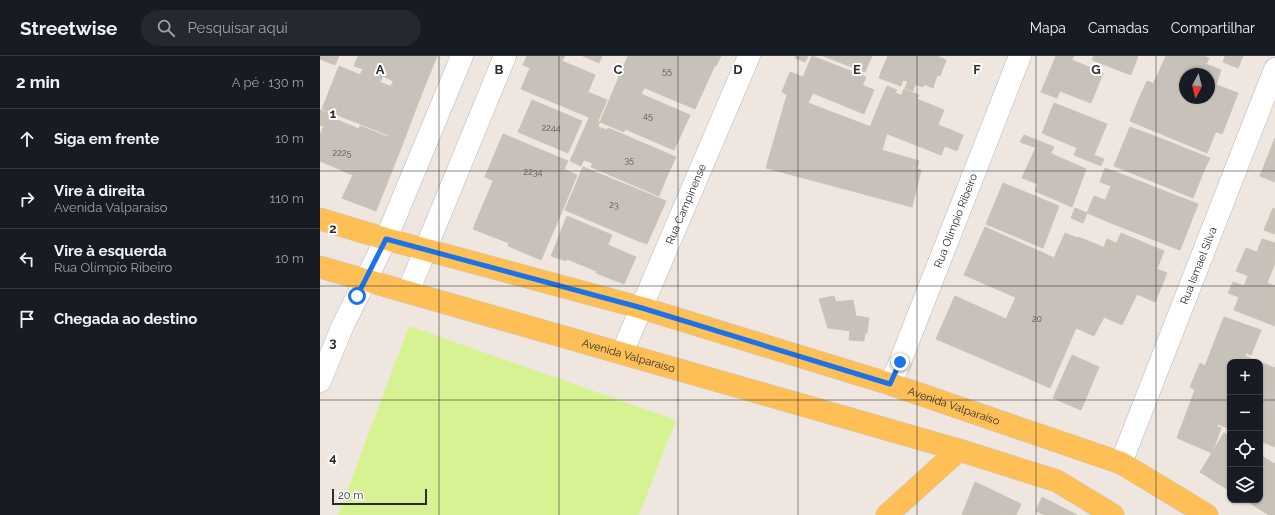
<!DOCTYPE html>
<html lang="pt">
<meta charset="utf-8">
<style>
body{margin:0;font-family:Raleway,sans-serif;background:#242831;color:#f1f3f6}
.controls{position:absolute;right:12px;bottom:12px;display:grid;overflow:hidden;border-radius:8px;box-shadow:0 1px 3px #0004}
.controls button{width:36px;height:36px;display:grid;place-items:center;padding:0;border:0;border-bottom:1px solid #363941;background:#171b24;color:#f1f3f6;font:20px sans-serif}
.compass{position:absolute;left:859px;top:12px;width:36px;height:36px;border-radius:50%;background:#171b24;box-shadow:0 1px 3px #0004;rotate:187deg}
.scale{position:absolute;left:12px;bottom:10px;width:95px;box-sizing:border-box;padding-left:4px;border:2px solid #2d2d2d;border-top:0;font-size:11px;line-height:14px;white-space:nowrap;color:#2d2d2d;-webkit-text-stroke:3px #fff;paint-order:stroke}
.stop{position:absolute;width:12px;height:12px;margin:-9px;border:3px solid #1a73e8;border-radius:50%;background:#fff}
.stop.end{background:#1a73e8;border-color:#fff;box-shadow:0 1px 4px #0008}
.list{margin:0;padding:0;list-style:none}
h2{display:flex;justify-content:space-between;align-items:center;height:52px;margin:0;padding:0 16px;font-size:17px}
h2 small{font-size:13px;font-weight:400;color:#9ea1a6}
.list li{display:grid;grid-template-columns:26px 1fr auto;gap:12px;align-items:center;box-sizing:border-box;height:60px;padding:0 16px;border-top:1px solid #363941}
.list b{display:block;font-size:15px;white-space:nowrap}
.list p{margin:0;font-size:13px;white-space:nowrap;color:#9ea1a6}
.list em{font-size:13px;font-style:normal;color:#9ea1a6}
.icon{flex:none;width:22px;height:22px;fill:none;stroke:currentColor;stroke-width:2;stroke-linecap:round;stroke-linejoin:round}
.map{position:relative;flex:none;width:955px;height:459px;overflow:hidden}
header{display:flex;align-items:center;gap:24px;box-sizing:border-box;height:56px;padding:0 20px;background:#171b24;border-bottom:1px solid #363941}
header strong{font-size:19px}
nav{display:flex;gap:22px;margin-inline-start:auto;font-size:14px}
.search{width:280px;height:36px;background:#242831;display:flex;align-items:center;gap:10px;box-sizing:border-box;padding:0 14px;border-radius:22px;color:#9ea1a6;font-size:15px}
main{display:flex}
aside{flex:1;background:#171b24}
.map>svg:first-child{display:block}
.pitch{fill:#d7f292}
.building{fill:#c8c1ba;stroke:#cbc2b8}
.lines{fill:none;stroke-linecap:round;stroke-linejoin:round}
.minor-casing{stroke:#b2b7c2;stroke-width:23}
.major-casing{stroke:#c8c8c8;stroke-width:23}
.minor{stroke:#fff;stroke-width:22}
.major{stroke:#fdbf56;stroke-width:22}
.route{stroke:#1a73e8;stroke-width:5}
.grid{fill:none;stroke:#2d2d2d;stroke-width:1;stroke-opacity:0.55}
.labels{text-anchor:middle;stroke-width:4;stroke-linejoin:round;paint-order:stroke}
.number-label{font-size:9px;fill:#545250}
.street-label{font-size:11px;fill:#2d2d2d;stroke:#fff}
.grid-label{font-size:13px;text-anchor:middle;font-weight:bold;fill:#2d2d2d;stroke:#fff;stroke-width:4;stroke-linejoin:round;paint-order:stroke}
</style>
<header>
<strong>Streetwise</strong>
<div class="search"><svg class="icon" aria-label="search" viewBox="0 0 24 24"><circle cx="10" cy="10" r="6"/><path d="M15 15l6 6"/></svg>Pesquisar aqui</div>
<nav><a>Mapa</a><a>Camadas</a><a>Compartilhar</a></nav>
</header>
<main>
<aside>
<h2>2 min<small>A pé · 130 m</small></h2>
<ul class="list">
<li><svg class="icon" aria-label="ahead" viewBox="0 0 24 24"><path d="M12 20V5M6 11l6-6 6 6"/></svg><div><b>Siga em frente</b></div><em>10 m</em></li>
<li><svg class="icon" aria-label="right" viewBox="0 0 24 24"><path d="M7 20v-9h11M14 6l5 5-5 5"/></svg><div><b>Vire à direita</b><p>Avenida Valparaíso</p></div><em>110 m</em></li>
<li><svg class="icon" aria-label="left" viewBox="0 0 24 24"><path d="M17 20v-9H6M10 6l-5 5 5 5"/></svg><div><b>Vire à esquerda</b><p>Rua Olímpio Ribeiro</p></div><em>10 m</em></li>
<li><svg class="icon" aria-label="arrive" viewBox="0 0 24 24"><path d="M6 21V4h12l-3 4 3 4H6"/></svg><div><b>Chegada ao destino</b></div></li>
</ul>
</aside>
<div class="map">
<svg width="955" height="459" viewBox="0 0 955 459">
<rect width="100%" height="100%" fill="#efe6df"/>
<!-- pitch -->
<path class="pitch" d="M89,270L356,364L319,459H18Z"/>
<!-- building -->
<path class="building" d="M0,0H19L15,9L0,3Z
M38,0H83L73,25L63,20L60,26L40,19L43,13L34,10Z
M83,0H117L100,42L71,31Z
M207,0H245L242,5L275,19L268,36L203,9Z
M263,0H282L279,7Z
M308,0H372L395,9L375,53L299,21Z
M372,0H401L396,10Z
M476,0H488L485,6L475,2Z
M492,0L546,21L532,53L493,37L488,47L474,42Z
M503,0H552L545,16Z
M568,0H617L626,4L620,20L610,16L603,31L561,16Z
M736,0H754L752,4L783,17L771,47L740,35L737,42L721,36Z
M774,0H818L811,19L772,4Z
M846,0H858L847,24L837,20Z
M858,0H883L889,2L886,8L901,14L896,29L889,26V18H870L862,14L853,36L833,28L837,20L847,24Z
M905,0H923L918,12L903,6Z
M19,10L38,18L22,55L70,74L68,79L2,53Z
M210,12L287,44L278,65L201,33Z
M862,14L870,18H865V40L853,36Z
M470,16L483,21L474,42L462,36Z
M561,16L583,24L581,30L559,22Z
M610,16L617,19L613,32L604,28Z
M38,18L86,36L82,45L35,25Z
M299,21L324,32L304,76L280,66Z
M35,25L82,45L70,74L22,55Z
M588,25L595,28L593,35L585,32Z
M827,25L865,40V42H869L910,58L902,78L818,45Z
M889,26L918,37L910,58L869,42H889Z
M542,29L554,34L544,58L532,53Z
M567,30L577,34L575,37L581,39L576,53L560,46Z
M584,33L599,39L597,43L624,54L618,69L576,53Z
M86,36L100,42L83,87L68,81Z
M321,38L370,59L354,94L305,73Z
M467,39L567,77L560,101L601,114L592,151L446,112Z
M212,44L262,65L248,97L198,76Z
M818,45L896,75L887,97L810,65Z
M560,46L631,74L621,99L550,71Z
M734,47L787,68L774,99L722,77Z
M0,54L9,57L4,70L0,69Z
M8,60L39,73L40,70L68,81L49,126L0,105V79Z
M269,62L280,66L261,110L250,105Z
M278,71L287,74L279,91L271,87Z
M810,71L850,86L834,126L794,110Z
M288,72L356,101L347,120L279,91Z
M631,74L643,79L637,95L625,90Z
M183,78L248,105L244,113L257,119L243,153L165,121Z
M704,79L734,91L731,97L700,86Z
M68,81L83,87L56,155L22,142L33,119L49,126Z
M955,82V126L940,120Z
M850,86L872,95L865,110L883,117L873,142L834,126Z
M271,87L279,91L272,107L264,104Z
M279,91L347,120L339,140L271,111Z
M716,91L766,113L752,151L715,135L718,128L702,122Z
M757,92L784,103L781,110L754,99Z
M562,94L599,105L597,112L560,101Z
M872,95L890,102L883,117L865,110Z
M263,111L334,140L316,184L245,154Z
M785,112L809,121L798,149L785,145L791,130L780,126Z
M809,121L852,138L834,184L819,178L822,171L794,160Z
M173,125L210,140L189,187L153,173Z
M683,127L739,150L723,192L666,168Z
M852,138L878,148L860,194L834,184Z
M210,140L243,153L221,204L188,190Z
M334,140L346,145L327,188L316,184Z
M774,140L798,149L791,167L767,157Z
M755,152L767,157L763,167L751,162Z
M953,152L955,153V178L944,174Z
M247,160L292,179L276,215L247,203L246,205L231,200Z
M794,160L822,171L819,178L791,167Z
M665,171L777,221L758,261L735,251L732,257L644,219Z
M745,177L757,182L747,207L734,202Z
M801,177L844,195L837,213L793,195Z
M758,181L788,193L776,220L747,207Z
M787,183L796,187L793,195L784,191Z
M942,183L955,187V203L937,196Z
M288,189L316,201L304,228L276,217Z
M926,192L955,203V207L947,227L916,215Z
M788,193L847,217L835,246L776,220Z
M928,220L955,230V270L914,254L919,241L908,237L913,226L924,230Z
M777,221L817,238L802,269L784,261L774,280L754,271Z
M514,240L516,246L533,244L536,260L549,262L547,277L508,272L499,243Z
M635,240L686,263L696,241L732,257L703,320L616,283Z
M735,251L758,261L755,267L732,257Z
M732,257L755,267L754,271L756,272L730,332L703,320Z
M904,261L941,274L931,299L926,297L923,306H910V338L897,371L901,372L892,397L857,382L875,334L870,331L880,307L885,310Z
M530,275L545,277L544,285L529,284Z
M752,299L779,311L761,354L733,342Z
M925,300L939,306H923Z
M940,306L955,312V391L940,385Z
M910,338V373L898,368Z
M904,377L910,381V435L880,416Z
M940,399L955,408V459H949L925,444H940Z
M655,426L674,435L670,442L662,439L658,446L649,441Z
M674,435L701,448L696,459H684L658,446L662,439L670,442Z
M649,441L658,446L684,459H642Z
M722,441L757,459H725L716,455Z"/>
<g class="lines">
<!-- minor casing -->
<g class="minor-casing">
<g id="minor">
<path d="M88,236L185,0"/>
<path id="s1" d="M302,297L429,0"/>
<path d="M0,325L23,269L66,183L142,0"/>
<path id="s2" d="M570,328L580,306L700,0"/>
<path id="s3" d="M801,407L955,13"/>
</g>
</g>
<!-- major casing -->
<g class="major-casing">
<g id="major">
<path id="s4" d="M0,163L66,183L322,252L570,328L801,407L887,459"/>
<path id="s5" d="M0,211L639,394L737,425L793,459"/>
<path d="M567,459L639,394"/>
</g>
</g>
<!-- minor -->
<use href="#minor" class="minor"/>
<!-- major -->
<use href="#major" class="major"/>
</g>
<g class="lines">
<!-- route -->
<path class="route" d="M37,240L66,183L322,252L570,328L580,306"/>
</g>
<!-- grid -->
<path class="grid" d="M119,0V459M239,0V459M358,0V459M478,0V459M597,0V459M716,0V459M836,0V459M0,115H955M0,230H955M0,344H910M940,344H955"/>
<g class="labels">
<!-- number labels -->
<g class="number-label">
<text x="347" y="18">55</text>
<text x="328" y="63">45</text>
<text x="231" y="75">2244</text>
<text x="22" y="100">2225</text>
<text x="309" y="107">35</text>
<text x="213" y="119">2234</text>
<text x="294" y="152">23</text>
<text x="717" y="266">20</text>
</g>
<!-- street labels -->
<g class="street-label">
<text dy="4" stroke="none"><textPath href="#s1" startOffset="162">Rua Campinense</textPath></text>
<text dy="4" stroke="none"><textPath href="#s2" startOffset="176">Rua Olímpio Ribeiro</textPath></text>
<text dy="4" stroke="none"><textPath href="#s3" startOffset="212">Rua Ismael Silva</textPath></text>
<text dy="4" stroke="none"><textPath href="#s5" startOffset="321">Avenida Valparaíso</textPath></text>
<text dy="4" stroke="none"><textPath href="#s4" startOffset="661">Avenida Valparaíso</textPath></text>
</g>
</g>
<g class="grid-label">
<text x="60" y="18">A</text>
<text x="179" y="18">B</text>
<text x="298" y="18">C</text>
<text x="418" y="18">D</text>
<text x="537" y="18">E</text>
<text x="657" y="18">F</text>
<text x="776" y="18">G</text>
<text x="13" y="62">1</text>
<text x="13" y="177">2</text>
<text x="13" y="291">3</text>
<text x="13" y="406">4</text>
</g>
</svg>
<div class="controls">
<button>+</button>
<button>−</button>
<button><svg class="icon" aria-label="locate" viewBox="0 0 24 24"><circle cx="12" cy="12" r="6"/><path d="M12 2v4M12 18v4M2 12h4M18 12h4"/></svg></button>
<button><svg class="icon" aria-label="layers" viewBox="0 0 24 24"><path d="M12 4l9 5-9 5-9-5zM3 14l9 5 9-5"/></svg></button>
</div>
<svg class="compass" viewBox="-18 -18 36 36"><path d="M0-13l5 13h-10z" fill="#e53935"/><path d="M0 13l5-13h-10z" fill="#9ea1a6"/></svg>
<div class="scale">20 m</div>
<div class="stop" style="left:37px;top:240px"></div>
<div class="stop end" style="left:580px;top:306px"></div>
</div>
</main>
